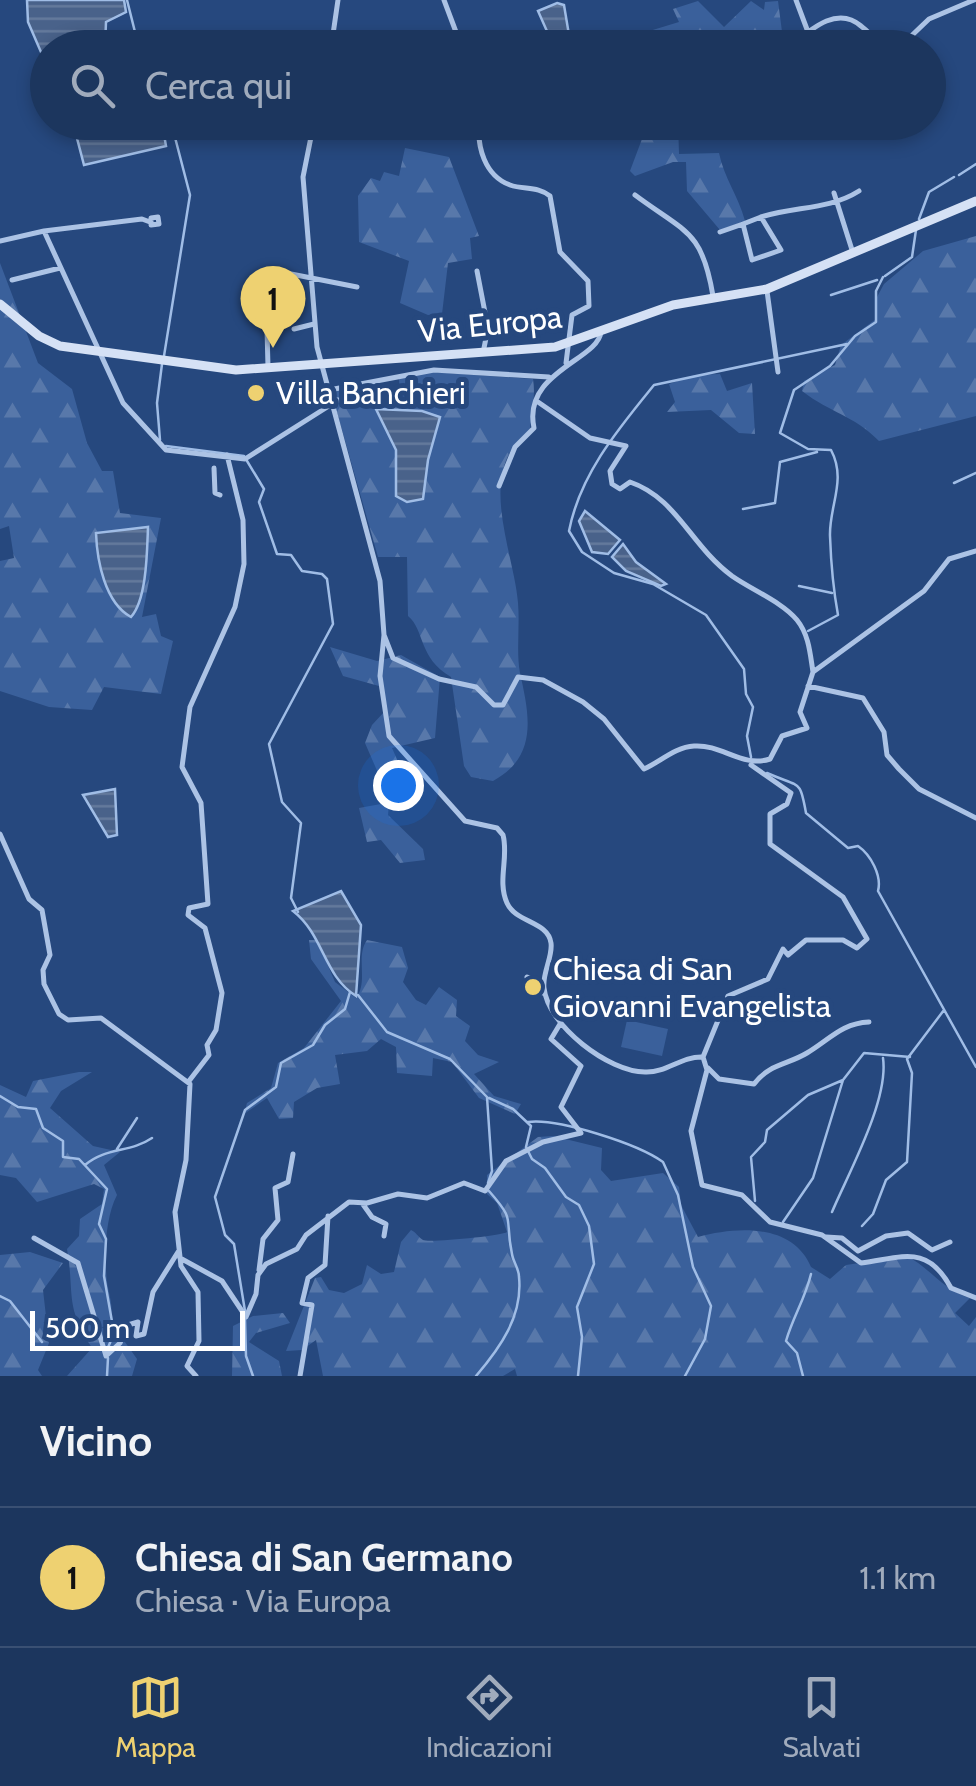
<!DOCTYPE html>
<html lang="it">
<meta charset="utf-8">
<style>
body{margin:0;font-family:Cabin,sans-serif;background:#253e64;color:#f1f3f6}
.scale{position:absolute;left:30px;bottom:25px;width:215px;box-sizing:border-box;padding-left:10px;border:5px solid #fff;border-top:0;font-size:28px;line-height:35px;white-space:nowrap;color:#fff;-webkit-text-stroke:8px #26487e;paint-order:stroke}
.you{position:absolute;left:398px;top:785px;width:35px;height:35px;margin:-25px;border:8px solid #fff;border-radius:50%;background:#1a73e8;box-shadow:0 0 0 15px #1a73e833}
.badge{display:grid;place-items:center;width:65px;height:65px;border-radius:50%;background:#eed171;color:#111;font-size:32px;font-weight:700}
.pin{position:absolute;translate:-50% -82px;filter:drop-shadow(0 2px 5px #0008)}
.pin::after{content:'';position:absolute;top:52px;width:35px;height:30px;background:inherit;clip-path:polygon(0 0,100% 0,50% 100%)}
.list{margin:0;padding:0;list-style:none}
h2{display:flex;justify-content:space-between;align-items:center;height:130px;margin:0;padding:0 40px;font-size:42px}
h2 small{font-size:32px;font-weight:400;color:#a0abbc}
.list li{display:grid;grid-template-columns:65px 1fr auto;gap:30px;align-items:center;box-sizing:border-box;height:140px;padding:0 40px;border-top:2px solid #3a5073}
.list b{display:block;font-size:38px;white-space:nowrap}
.list p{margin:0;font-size:32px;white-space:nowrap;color:#a0abbc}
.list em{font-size:32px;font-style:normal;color:#a0abbc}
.icon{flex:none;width:55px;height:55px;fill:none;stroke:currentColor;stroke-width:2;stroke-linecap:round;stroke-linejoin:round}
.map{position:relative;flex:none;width:976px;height:1376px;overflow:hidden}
.search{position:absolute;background:#1c365e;box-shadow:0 5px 15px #0003;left:30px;right:30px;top:30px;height:110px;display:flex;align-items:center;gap:25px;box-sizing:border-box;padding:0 35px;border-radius:55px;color:#a0abbc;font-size:38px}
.sheet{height:270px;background:#1c365e}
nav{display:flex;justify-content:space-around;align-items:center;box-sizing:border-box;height:140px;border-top:2px solid #3a5073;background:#1c365e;font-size:28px;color:#a0abbc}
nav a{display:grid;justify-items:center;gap:5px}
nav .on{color:#eed171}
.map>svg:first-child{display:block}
.grass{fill:#3a609b}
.forest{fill:url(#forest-firs)}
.water{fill:url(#water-rules);stroke:#a0bde6;stroke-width:2.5}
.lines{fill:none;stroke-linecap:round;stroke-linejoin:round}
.stream{stroke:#a0bde6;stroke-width:2.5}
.street{stroke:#acc3e5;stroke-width:5}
.secondary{stroke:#d5e1f5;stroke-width:9}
.poi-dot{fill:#eed171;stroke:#26487e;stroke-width:4}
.labels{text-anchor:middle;stroke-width:10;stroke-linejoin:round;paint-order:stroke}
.street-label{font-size:32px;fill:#fff;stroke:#26487e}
.poi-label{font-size:32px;fill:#fff;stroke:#26487e;text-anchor:start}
</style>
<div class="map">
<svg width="976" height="1376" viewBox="0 0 976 1376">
<defs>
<pattern id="forest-firs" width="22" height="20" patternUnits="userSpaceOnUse" patternTransform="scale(2.5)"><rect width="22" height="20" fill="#3a609b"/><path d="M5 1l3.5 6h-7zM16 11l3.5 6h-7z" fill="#5878aa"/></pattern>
<pattern id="water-rules" width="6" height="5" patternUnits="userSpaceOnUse" patternTransform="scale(2.5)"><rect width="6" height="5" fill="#49628a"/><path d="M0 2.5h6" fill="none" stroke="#647a9c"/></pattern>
</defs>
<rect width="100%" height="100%" fill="#26487e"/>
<!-- grass -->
<path class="grass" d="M627,1020L668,1029L662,1056L621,1047Z"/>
<!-- forest -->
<path class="forest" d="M698,1L724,27L751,1L764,10L765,2L778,1L784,47H623L620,40L679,22L673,9Z
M648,123H678L679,154L719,153C724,178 738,195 745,221L720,230L687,191L686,162H673L635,176L630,171Z
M405,148L449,157L479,236L470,238L472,259L448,263L442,314L428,315L400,303L409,261L359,242L358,196L371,178L380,181L384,172L399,176Z
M976,236V416L879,441C852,414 832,414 802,391L804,381L835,365L841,345L876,319V299L884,284L923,251Z
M0,263L38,363L72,389L87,443L102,471H113L120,513L161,518L142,617L156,614L161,636L173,641L161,694L104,687L92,710L49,707L0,691V561L14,558L9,526L0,529Z
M433,372L533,379C536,397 531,412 530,431C474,469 514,551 518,603C520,626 516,651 520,673C529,714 539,756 493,781L471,777L464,766L451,677C418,658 425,630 408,616L407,557H378L331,391L379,382L382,394L400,398L399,378Z
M720,374L727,391L752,383L755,434L739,433L711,410L667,412L675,402L669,384L695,375Z
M330,647L377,661L401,655L440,677L435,738L392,748L406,780L390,792L388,815L423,849L425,860L400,863L381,840L367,842L359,808L381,804L382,782L365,743L372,725L385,711L379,686L343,676Z
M309,940H317L335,982L356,998C369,981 355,957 367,940L402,947L408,968L403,982L416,1000L426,1005L439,987L457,1000L456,1016L470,1026L465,1041L478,1055L499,1062L474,1074L494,1096L521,1104L515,1114L479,1098L452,1062L433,1058L432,1076L397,1073L396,1047L381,1039L367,1051L335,1055L340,1084L317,1088L294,1102L293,1118L279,1119L267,1098L244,1114L247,1103L271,1088L278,1063L304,1048L341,1001L311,959Z
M79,1072H92L61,1091L50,1108L93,1146L120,1152L104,1165L117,1195C105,1218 104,1255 107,1282C109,1297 114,1305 110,1321L137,1359L132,1376H67L92,1348C64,1305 75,1294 67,1249L79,1236L80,1219L102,1204L104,1189L94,1184L37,1202L16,1178L0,1175V1085L26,1097L33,1081Z
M553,1136L602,1148L601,1170L611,1181L663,1173L679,1187L681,1205L698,1237C739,1226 793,1224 811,1267L830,1279L846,1265L907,1256C931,1269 943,1290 970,1298L955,1313L969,1326L976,1317V1376H517L515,1369L503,1376H323L316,1340L302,1350L286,1351L315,1278L321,1277L329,1290L344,1293L362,1284L367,1265L381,1274L394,1272L401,1242L411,1230C416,1232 418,1237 423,1240C428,1243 502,1236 507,1232L497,1203L487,1194V1175L538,1137Z
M30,1252L63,1263L43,1290L49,1343L38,1370L42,1376H0V1255Z
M283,1313L290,1323L256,1333L249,1342L279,1361L282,1376H232L233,1326L253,1316Z"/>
<!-- water -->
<path class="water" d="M27,0H124L126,12L106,22L105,47L48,48L47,66L28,22Z
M557,3L564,5L571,47H554L538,11Z
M73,123H162L166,146L84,165Z
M376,409L422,411L440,417L428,460L423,499L407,502L396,496V450Z
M585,511L620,540L608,554L592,552L579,521Z
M148,527C147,551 147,599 131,617C105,603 97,561 96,533Z
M623,544L636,562L666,584L661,586L626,571L612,557Z
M115,789L117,835L108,837L83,795Z
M341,891L361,925L356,996C323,975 324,935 293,911Z"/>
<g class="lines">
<!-- stream -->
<path class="stream" d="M127,0L139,48
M959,175L976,164
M919,219L929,192L954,177
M885,276L912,257L916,230
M831,295L877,280
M164,356L190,195L171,122
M160,440L157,403L162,364
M166,446L244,456L264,489L259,502L277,554L291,555L302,571L322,574L327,579L333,624L269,744L282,802L301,823L291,898L298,912
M954,483L976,473
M743,509L775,503L780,462L817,452
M799,586L832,593
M808,631L838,615C833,588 831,564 830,536C829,506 847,480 831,450L808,449L780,433L794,390L830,366L855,336L876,322V291L883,277
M751,757L747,736L753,707L746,694L744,669L706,615L653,584L614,573L582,552L569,531C580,474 619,428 654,385L847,344
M767,773C801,788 800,779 806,813L848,848L858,846C871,855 882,876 878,891L976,1067
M358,995L387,1032L450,1059L487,1097L492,1171L488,1183
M0,1096L18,1107L36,1109L43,1128L63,1141V1157L79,1159L107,1189L99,1224L106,1239L104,1276L114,1333L107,1350
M489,1098L513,1109L531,1126L526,1147L532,1159L545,1168L566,1197L579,1205L589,1226L594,1264L577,1307L582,1337L578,1376
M528,1122C558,1118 638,1144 663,1162L678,1195L693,1267L711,1306L705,1339L685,1376
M117,1149L137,1118
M85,1165C106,1147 130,1153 152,1138
M755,1201L751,1157L765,1142L767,1130L808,1095L843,1080L864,1053L910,1057
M832,1212C849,1172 889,1100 883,1058
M783,1222L813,1178L843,1080
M862,1226L873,1214L886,1180L907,1162L912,1073L907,1059L944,1010
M0,1296L10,1301L42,1342
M245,1311L234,1244L225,1235L215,1197L245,1110L276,1087L281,1063L313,1045L325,1025L345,1009L350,992
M245,1319L246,1356L253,1376
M107,1376L108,1358
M476,1376C500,1348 523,1316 519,1277C519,1268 513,1262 512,1254C504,1216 517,1223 489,1191
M803,1376L797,1353L786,1341C793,1317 805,1299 811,1274"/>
<!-- street -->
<path class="street" d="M444,0L462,48
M796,0L808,32
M331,48L338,0
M788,48C808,32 836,4 861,26C870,33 877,42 887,48
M888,48L906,41L929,19L974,0
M314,122L303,177L317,347L380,581L384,635L380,676L389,736L465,821L497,828L503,835C509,857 497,881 507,903C516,923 548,921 551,943C553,957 542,973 544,988C548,1026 609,1072 645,1072C667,1073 681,1056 703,1057
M480,122C476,146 485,176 510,185C524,190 538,186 550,196L560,252L588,281L589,306L572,315L566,363
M834,193L853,253
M635,195C686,233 702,230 713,296
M158,217L159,224L151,225V218Z
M761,217L743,224L752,260L781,250L761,217C795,206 829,210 859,191
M44,231L123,403L166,450L245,459L332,404
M720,232L743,224
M0,241L44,231L142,219L150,222
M477,271L488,328L483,353
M12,280L60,268
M278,286L286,273L357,287
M266,291L268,367
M767,291L778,372
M294,329L314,324
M329,390L434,370L549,377
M331,400H349
M538,402L590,438L626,446L610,471L612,484L620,489L630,482C677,498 690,545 732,576C752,590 782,602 797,620C809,635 810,653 813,672
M214,468L215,493L220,495
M499,486L515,447L534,428C522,372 598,360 601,332
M384,635L393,658L439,679L476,687L494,705H503L518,677L543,680L583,702L604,719L644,769C660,762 675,747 694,746C722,744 742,768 770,759L782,736L807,728L800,712L813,672L924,591L949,559L976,551
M808,686L863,698L884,732L887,755L899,769L919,789L976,818
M0,834L29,899L42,910L50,955L43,970L44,984L59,1014L68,1020L101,1018L190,1084L186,1160L175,1212L181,1266L198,1292L199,1341L187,1366L196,1376
M527,977L538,982L543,993
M703,1057L728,996L768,979L783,949L788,955L806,940H843L857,948L867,939L843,897L770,844V814L787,804L791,793L751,765
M703,1057L707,1070L691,1131L702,1185L742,1195L770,1222L822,1235L861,1263C902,1258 927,1243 951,1288L976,1298
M708,1068L719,1079L754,1084C769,1064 787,1065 807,1053C829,1040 842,1023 869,1022
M189,1081L209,1055L207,1045L216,1030L222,993L205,928L188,915L189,908L208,904L201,803L182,767L190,707L235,607L244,564L243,520L227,455
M362,1203L372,1217L386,1224L384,1236
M826,1237L842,1238L858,1251L886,1236L908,1233L932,1250L950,1242
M34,1238L78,1263L106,1356L120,1343L128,1325L138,1322L136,1336L144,1334L153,1292L178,1252
M180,1258L222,1281L246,1317L256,1294L258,1275L266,1264L297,1249L306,1235L349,1202L367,1203L398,1194L427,1198L464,1183L485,1191L506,1161L543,1142L581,1133L561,1107L581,1066L551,1039L560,1024
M259,1270L263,1239L278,1220L275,1188L288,1182L293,1154
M300,1376L312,1305L302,1303L308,1278L325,1265L328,1216"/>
<!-- secondary -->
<path class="secondary" d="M0,304L39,336L60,346L236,370L555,347L673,305L767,289L976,201"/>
</g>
<!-- markers -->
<g class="poi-dot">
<circle cx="256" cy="393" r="10"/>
<circle cx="533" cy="987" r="10"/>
</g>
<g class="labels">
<!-- street labels -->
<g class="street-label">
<text transform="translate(490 324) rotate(-6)" y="11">Via Europa</text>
</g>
<!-- poi labels -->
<g class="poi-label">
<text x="276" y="404">Villa Banchieri</text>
<text x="553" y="980">Chiesa di San<tspan x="553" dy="37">Giovanni Evangelista</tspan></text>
</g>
</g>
</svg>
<div class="scale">500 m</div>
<div class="you"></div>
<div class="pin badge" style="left:273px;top:348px">1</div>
<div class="search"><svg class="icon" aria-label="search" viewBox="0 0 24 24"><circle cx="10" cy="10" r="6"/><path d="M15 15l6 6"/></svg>Cerca qui</div>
</div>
<section class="sheet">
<h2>Vicino<small></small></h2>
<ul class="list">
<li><span class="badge">1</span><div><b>Chiesa di San Germano</b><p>Chiesa · Via Europa</p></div><em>1.1 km</em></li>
</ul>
</section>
<nav>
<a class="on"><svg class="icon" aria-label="map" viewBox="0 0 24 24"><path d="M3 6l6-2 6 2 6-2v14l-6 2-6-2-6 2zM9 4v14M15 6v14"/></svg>Mappa</a>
<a><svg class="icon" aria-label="directions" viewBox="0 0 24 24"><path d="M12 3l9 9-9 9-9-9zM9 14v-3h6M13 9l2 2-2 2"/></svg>Indicazioni</a>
<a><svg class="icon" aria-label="saved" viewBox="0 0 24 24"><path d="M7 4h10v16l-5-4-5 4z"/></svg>Salvati</a>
</nav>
